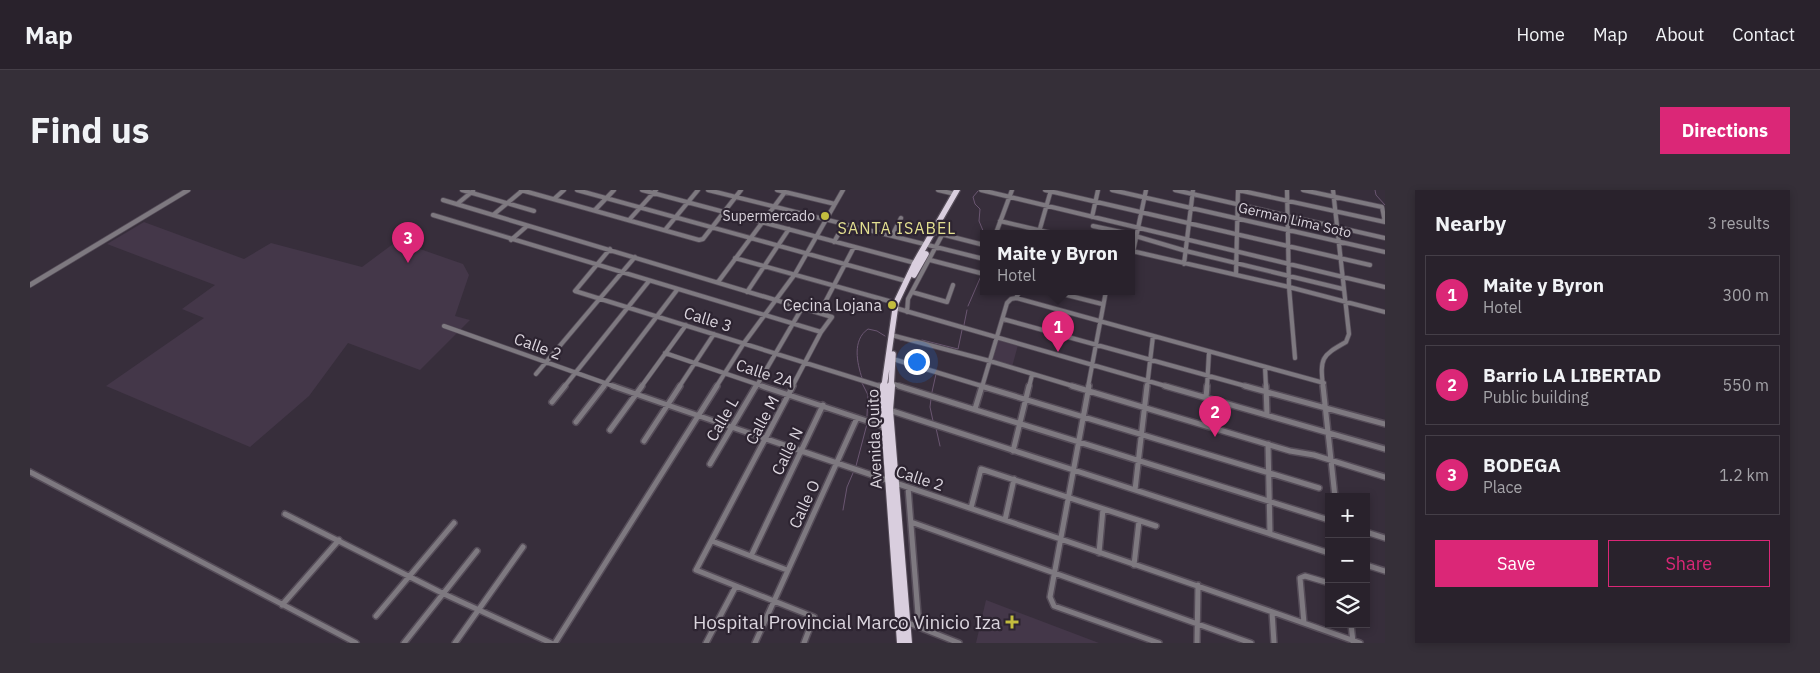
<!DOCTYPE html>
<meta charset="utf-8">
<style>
body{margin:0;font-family:"IBM Plex Sans",sans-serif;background:#352f38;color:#f1f3f6}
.controls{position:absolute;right:15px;bottom:15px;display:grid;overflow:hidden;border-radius:0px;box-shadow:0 2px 8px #0003}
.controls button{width:45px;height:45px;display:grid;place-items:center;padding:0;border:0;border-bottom:1px solid #453f48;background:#29222c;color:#f1f3f6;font:25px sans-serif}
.you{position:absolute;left:886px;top:171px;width:18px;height:18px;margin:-12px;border:4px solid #fff;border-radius:50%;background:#1a73e8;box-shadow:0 0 0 8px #1a73e833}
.badge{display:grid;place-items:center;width:32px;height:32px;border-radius:50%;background:#db2777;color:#fff;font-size:16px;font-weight:700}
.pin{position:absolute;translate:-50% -41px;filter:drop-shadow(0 1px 2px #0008)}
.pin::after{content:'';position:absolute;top:26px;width:18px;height:15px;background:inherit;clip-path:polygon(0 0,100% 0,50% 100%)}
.popup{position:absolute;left:950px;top:40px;width:155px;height:65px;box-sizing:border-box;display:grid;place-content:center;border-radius:0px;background:#29222c;filter:drop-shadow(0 1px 4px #0005);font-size:16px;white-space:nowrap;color:#a5a4a9}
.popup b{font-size:19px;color:#f1f3f6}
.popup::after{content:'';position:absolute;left:50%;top:100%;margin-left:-10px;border:10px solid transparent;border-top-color:#29222c}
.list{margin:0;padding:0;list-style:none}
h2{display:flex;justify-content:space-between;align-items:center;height:65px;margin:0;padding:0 20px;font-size:21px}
h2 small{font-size:16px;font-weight:400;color:#a5a4a9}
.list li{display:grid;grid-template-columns:32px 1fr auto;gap:15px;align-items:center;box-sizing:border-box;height:80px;margin:0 10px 10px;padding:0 10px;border:1px solid #453f48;border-radius:0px}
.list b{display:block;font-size:19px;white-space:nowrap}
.list p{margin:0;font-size:16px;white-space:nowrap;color:#a5a4a9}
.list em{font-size:16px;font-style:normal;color:#a5a4a9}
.actions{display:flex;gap:10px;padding:15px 20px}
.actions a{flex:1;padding:11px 0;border:1px solid #db2777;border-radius:0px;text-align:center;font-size:18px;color:#db2777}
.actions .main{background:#db2777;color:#fff}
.icon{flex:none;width:28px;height:28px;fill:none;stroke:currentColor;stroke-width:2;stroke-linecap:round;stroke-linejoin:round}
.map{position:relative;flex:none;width:1355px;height:453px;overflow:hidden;border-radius:0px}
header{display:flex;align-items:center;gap:30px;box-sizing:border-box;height:70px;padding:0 25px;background:#29222c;border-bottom:1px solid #453f48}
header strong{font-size:24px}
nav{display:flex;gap:28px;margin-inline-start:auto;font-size:18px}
.intro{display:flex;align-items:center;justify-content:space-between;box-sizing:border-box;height:120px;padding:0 30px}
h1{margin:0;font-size:35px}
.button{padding:12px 22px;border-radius:0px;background:#db2777;color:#fff;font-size:18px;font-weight:700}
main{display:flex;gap:30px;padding:0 30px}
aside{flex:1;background:#29222c;border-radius:0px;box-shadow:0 2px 8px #0003}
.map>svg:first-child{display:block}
.built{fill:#443749}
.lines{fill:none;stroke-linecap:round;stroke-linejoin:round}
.stream{stroke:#6a5671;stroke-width:1}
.minor-far1-casing{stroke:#554c58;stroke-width:5.5}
.minor-casing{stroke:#554c58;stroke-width:8}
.tertiary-casing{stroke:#554c58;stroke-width:6}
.trunk-far1-casing{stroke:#554c58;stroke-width:8}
.trunk-casing{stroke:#554c58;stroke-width:10}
.minor-far1{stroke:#7e7980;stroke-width:4}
.minor{stroke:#7e7980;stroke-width:5}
.tertiary{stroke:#7e7980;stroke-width:4.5}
.trunk-far1{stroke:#d9cede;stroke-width:5.5}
.trunk{stroke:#d9cede;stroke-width:8}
.poi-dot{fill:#c3bd3e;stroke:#2d2431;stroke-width:2}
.labels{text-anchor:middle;stroke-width:4.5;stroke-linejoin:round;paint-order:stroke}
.far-poi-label{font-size:14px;fill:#dbd5de;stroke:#2d2431;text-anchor:end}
.far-street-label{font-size:14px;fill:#dbd5de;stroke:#2d2431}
.far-quarter-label{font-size:16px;letter-spacing:1px;fill:#e2df90;stroke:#2d2431}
.poi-label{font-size:16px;fill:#dbd5de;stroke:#2d2431;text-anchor:end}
.street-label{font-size:16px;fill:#dbd5de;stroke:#2d2431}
.near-poi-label{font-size:19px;fill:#dbd5de;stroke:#2d2431;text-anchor:end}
</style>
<header>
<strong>Map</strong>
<nav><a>Home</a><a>Map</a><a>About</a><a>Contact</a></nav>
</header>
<div class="intro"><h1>Find us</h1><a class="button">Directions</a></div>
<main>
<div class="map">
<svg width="1355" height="453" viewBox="0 0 1355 453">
<rect width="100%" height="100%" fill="#372e3b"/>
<!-- built -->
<path class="built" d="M114,32L214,69L241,53L332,77L367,51L433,74L439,85L425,126L440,130L390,180L318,153L279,206L220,257L76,196L174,128L152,119L185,95L77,54Z
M968,150L988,155L982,177L962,171Z
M956,410L1069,453H946Z"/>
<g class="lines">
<!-- stream -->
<path class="stream" d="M1345,0L1346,5L1355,15
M948,1L943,7L945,14L950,19L949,31L954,43
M951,80L953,71
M938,116L951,86
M934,135L937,120
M870,150L877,151
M892,150L928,159L932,140
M832,188C827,173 822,150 838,139L847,141L855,146
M832,193L838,205L837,226
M902,202L906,184
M901,209L900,217L903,231
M906,238L910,256
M826,276L837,234
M813,320L817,297L823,283"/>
<!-- minor-far1 casing -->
<g class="minor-far1-casing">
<path id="minor-far1" d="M432,0L504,21
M491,0L669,50L673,49L711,0
M547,0L876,91
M612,0L885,73
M678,0L954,69
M747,0L805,14
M908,0L925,4
M951,0L1355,97
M1015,0L1340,75
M1082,0L1355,62
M1145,0L1355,48
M1208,0L1355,32L1352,17L1273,0
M1257,0L1259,97L1265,168
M524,9L534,0
M413,10L802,127L791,142L762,197
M427,14L443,1
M565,20L584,0
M403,25L791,142
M463,25L493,0
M1062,27L1068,0
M599,30L626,0
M970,31L1021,43
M1063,36L1096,43
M635,40L668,0
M1009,42L1021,0
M907,43L954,55
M966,43L982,0
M1102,45L1156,61L1313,99
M862,46L871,28
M481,50L497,36
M804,52L814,34
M580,59L545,101L853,197
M1102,61L1259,97L1355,122
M1103,62L1116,0
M705,68L866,113
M900,70L954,84
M1154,74L1163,0
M1206,85L1208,0
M688,92L755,2
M1021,101L1072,114
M717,102L759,39
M882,102L917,112L923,95
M986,108L1294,193
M869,119L1139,197
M790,122L824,57
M877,122L878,109L912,45
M973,129L1219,197
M414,136L586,197
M865,146L960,171L1046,197
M635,163L735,197
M863,169L955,197
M1235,177L1236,197
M506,184L605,67
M861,193L873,197
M534,197L619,91
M573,197L647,100
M611,197L656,135
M649,197L684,144
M686,197L714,153L765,84L813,0
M726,197L772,118
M952,197L977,113L981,109L986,108L990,101
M999,197L1002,185
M1058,197L1076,101
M1117,197L1123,146
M1177,197L1179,162
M1293,197C1290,168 1291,166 1316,152L1319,144L1303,0"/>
</g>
<!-- minor casing -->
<g class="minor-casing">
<path id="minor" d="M583,196C831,283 1082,364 1330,453
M732,196L855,237
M763,196L666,380L784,427L774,453
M849,196L854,197
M869,196L1299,330
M951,196L1289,298
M1042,196L1260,261L1284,265L1355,287
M1059,196L1020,407L1024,416L1129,453
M1135,196L1355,259
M1215,196L1355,234
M1236,196L1237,225
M1293,196L1305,307
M1176,208L1177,196
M522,212L535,196
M945,219L952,196
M859,220L1299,363
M546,232L574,196
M580,240L612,196
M614,251L650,196
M1238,254L1240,344
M983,261L999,196
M680,274L726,196
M0,282L326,453
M878,297L889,437
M1105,300L1117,196
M941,318L951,279L1126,336
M255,324L414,404L521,453
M975,330L984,289
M881,332L1221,453
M1336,342L1355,348
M682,351L757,380
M1069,363L1073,319
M721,366L793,215
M1104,375L1109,331
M1336,375L1355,381
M252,415L309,350
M1242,422L1244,453
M346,426L424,333
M876,432L929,453
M1274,433L1270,388L1275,386L1299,393
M1321,434L1323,452
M374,453L447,361
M425,453L493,357
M525,453L687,196
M676,453L706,396
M725,453L827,228
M1167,453L1168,395"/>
</g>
<!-- tertiary casing -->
<g class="tertiary-casing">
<path id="tertiary" d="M0,95L158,0"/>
</g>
<!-- trunk-far1 casing -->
<g class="trunk-far1-casing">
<path id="trunk-far1" d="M884,85L896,64
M854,197L866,113L885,73L927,0
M861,197L863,164"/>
</g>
<!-- trunk casing -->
<g class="trunk-casing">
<path id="trunk" d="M854,196V218L871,453
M861,196L859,220L878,453"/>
</g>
<!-- minor-far1 -->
<use href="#minor-far1" class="minor-far1"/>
<!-- minor -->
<use href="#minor" class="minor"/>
<!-- tertiary -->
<use href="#tertiary" class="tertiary"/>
<!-- trunk-far1 -->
<use href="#trunk-far1" class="trunk-far1"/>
<!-- trunk -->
<use href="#trunk" class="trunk"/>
</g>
<!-- markers -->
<g class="poi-dot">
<circle cx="795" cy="26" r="5"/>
<circle cx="862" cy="115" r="5"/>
<path d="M979.5 424.5h5v5h5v5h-5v5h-5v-5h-5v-5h5z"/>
</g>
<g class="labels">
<!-- far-poi labels -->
<g class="far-poi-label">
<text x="785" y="31">Supermercado</text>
</g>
<!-- far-street labels -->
<g class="far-street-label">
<text transform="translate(1265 30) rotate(13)" y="5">German Lima Soto</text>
</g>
<!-- far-quarter labels -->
<g class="far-quarter-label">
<text x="867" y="44">SANTA ISABEL</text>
</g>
<!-- poi labels -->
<g class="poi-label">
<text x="852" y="121">Cecina Lojana</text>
</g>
<!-- street labels -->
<g class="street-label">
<text transform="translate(678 129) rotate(17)" y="6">Calle 3</text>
<text transform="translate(508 156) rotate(20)" y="6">Calle 2</text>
<text transform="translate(735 183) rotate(18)" y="6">Calle 2A</text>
<text transform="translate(692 229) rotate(-60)" y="6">Calle L</text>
<text transform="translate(732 230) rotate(-62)" y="6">Calle M</text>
<text transform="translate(844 249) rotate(-92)" y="6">Avenida Quito</text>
<text transform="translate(757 261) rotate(-64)" y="6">Calle N</text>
<text transform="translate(890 288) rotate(18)" y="6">Calle 2</text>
<text transform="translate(774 314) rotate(-65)" y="6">Calle O</text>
</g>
<!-- near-poi labels -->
<g class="near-poi-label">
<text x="971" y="439">Hospital Provincial Marco Vinicio Iza</text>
</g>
</g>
</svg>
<div class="controls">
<button>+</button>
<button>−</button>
<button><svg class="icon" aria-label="layers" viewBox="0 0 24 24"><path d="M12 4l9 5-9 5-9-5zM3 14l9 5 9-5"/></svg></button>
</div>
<div class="you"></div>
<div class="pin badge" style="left:1028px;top:162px">1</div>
<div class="popup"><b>Maite y Byron</b>Hotel</div>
<div class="pin badge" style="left:1185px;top:247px">2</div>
<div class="pin badge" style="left:378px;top:73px">3</div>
</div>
<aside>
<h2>Nearby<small>3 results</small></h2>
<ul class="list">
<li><span class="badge">1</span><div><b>Maite y Byron</b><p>Hotel</p></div><em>300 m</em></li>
<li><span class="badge">2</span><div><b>Barrio LA LIBERTAD</b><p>Public building</p></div><em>550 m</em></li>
<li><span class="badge">3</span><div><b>BODEGA</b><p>Place</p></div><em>1.2 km</em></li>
</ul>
<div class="actions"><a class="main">Save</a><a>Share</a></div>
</aside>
</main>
